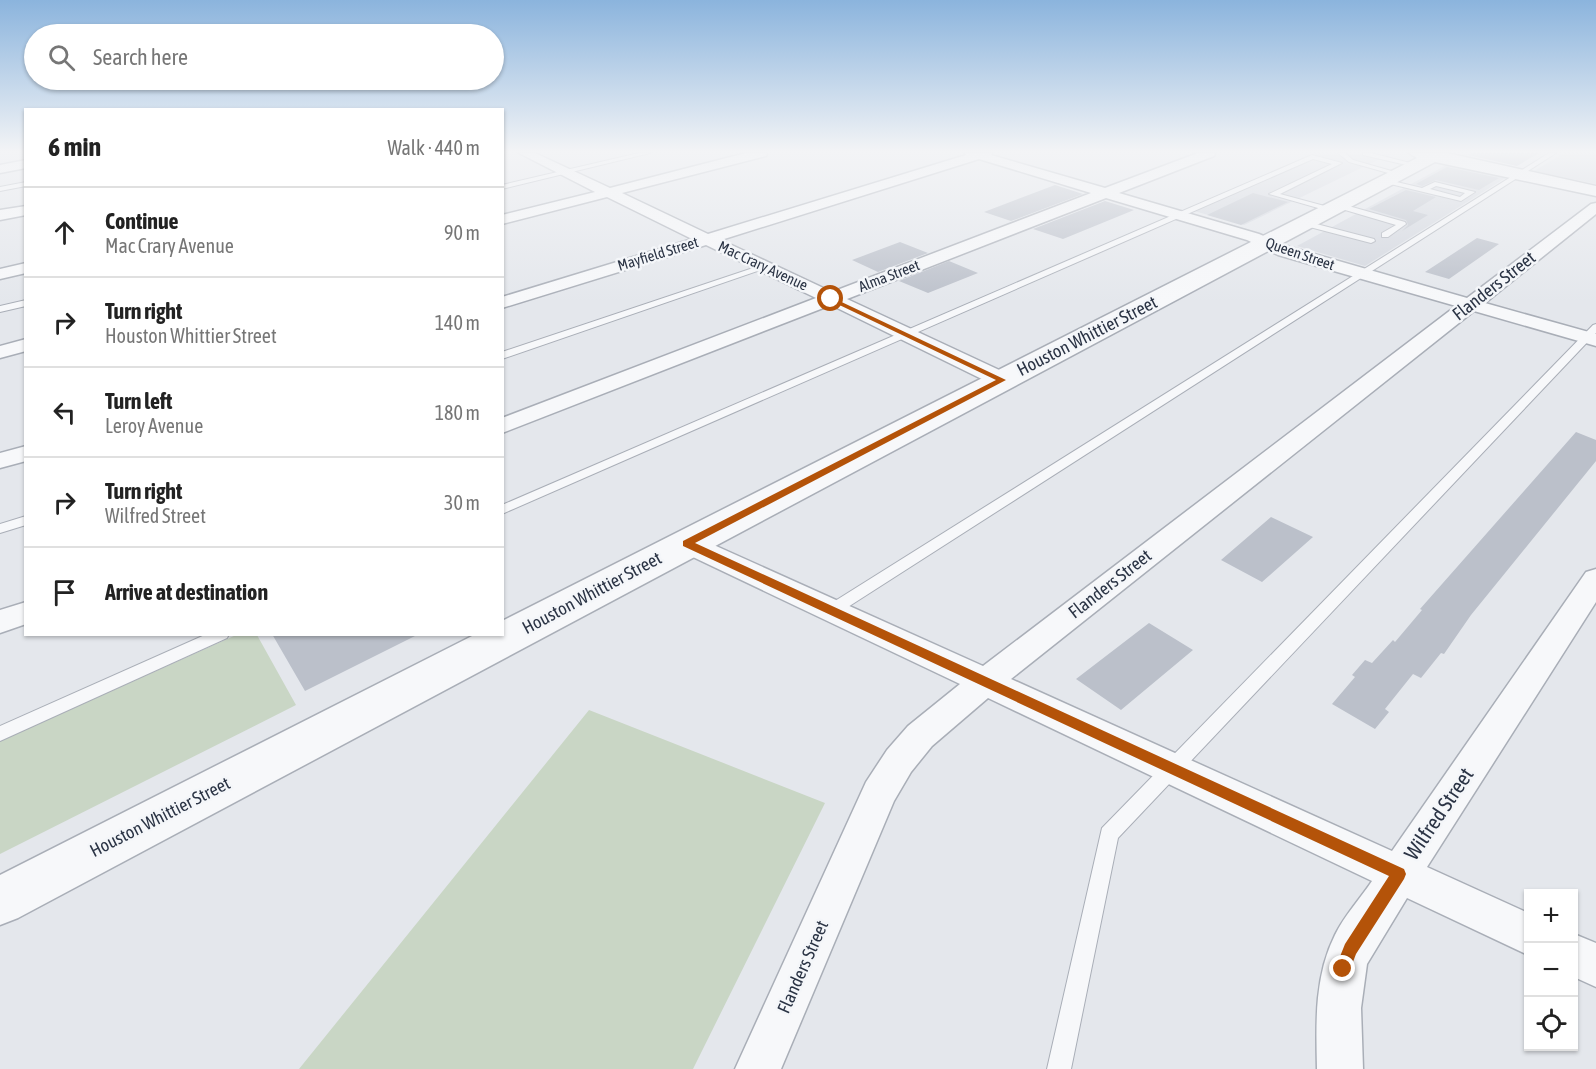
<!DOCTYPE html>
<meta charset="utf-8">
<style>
body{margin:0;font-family:"Asap Condensed",sans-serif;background:#f6f6f6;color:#222}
.controls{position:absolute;right:18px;bottom:18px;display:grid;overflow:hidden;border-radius:0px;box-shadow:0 2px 4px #0004}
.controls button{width:54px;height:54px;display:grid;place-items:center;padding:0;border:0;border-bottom:2px solid #e0e0e0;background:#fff;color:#222;font:30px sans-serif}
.stop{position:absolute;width:18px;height:18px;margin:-14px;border:4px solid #b45309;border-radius:50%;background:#fff}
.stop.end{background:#b45309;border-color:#fff;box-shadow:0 2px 6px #0008}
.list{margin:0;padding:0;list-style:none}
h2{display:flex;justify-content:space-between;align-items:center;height:78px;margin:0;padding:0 24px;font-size:26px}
h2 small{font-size:20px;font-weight:400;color:#767676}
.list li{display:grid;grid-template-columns:39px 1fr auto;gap:18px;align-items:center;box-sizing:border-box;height:90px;padding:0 24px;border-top:2px solid #e0e0e0}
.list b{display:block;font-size:22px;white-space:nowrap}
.list p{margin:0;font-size:20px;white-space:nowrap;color:#767676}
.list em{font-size:20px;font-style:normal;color:#767676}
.icon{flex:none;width:33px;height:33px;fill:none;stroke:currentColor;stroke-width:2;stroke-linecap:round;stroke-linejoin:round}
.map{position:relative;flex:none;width:1596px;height:1069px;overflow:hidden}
.search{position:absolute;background:#fff;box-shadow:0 2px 4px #0004;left:24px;top:24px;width:480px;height:66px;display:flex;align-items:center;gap:15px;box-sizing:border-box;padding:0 21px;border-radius:33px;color:#767676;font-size:22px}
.panel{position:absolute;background:#fff;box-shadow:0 2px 4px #0004;left:24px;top:108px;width:480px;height:528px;border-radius:0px}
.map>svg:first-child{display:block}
.built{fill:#d2d6de}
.green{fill:#c9d6c5}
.building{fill:#bbc0ca}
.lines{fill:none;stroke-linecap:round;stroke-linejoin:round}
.service-casing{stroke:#a9aeb7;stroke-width:2}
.minor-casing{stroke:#a9aeb7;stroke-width:3}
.tertiary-casing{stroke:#a9aeb7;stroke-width:3}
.service{fill:#f7f8fa;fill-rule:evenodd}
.minor{fill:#f7f8fa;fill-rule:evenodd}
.tertiary{fill:#f7f8fa;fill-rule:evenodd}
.route{fill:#b45309}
.labels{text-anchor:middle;stroke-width:5;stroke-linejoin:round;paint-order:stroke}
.far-street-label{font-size:15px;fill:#2b3445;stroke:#f4f6f9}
.street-label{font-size:18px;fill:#2b3445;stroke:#f4f6f9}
.near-street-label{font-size:21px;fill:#2b3445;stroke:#f4f6f9}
</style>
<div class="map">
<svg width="1596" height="1069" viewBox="0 0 1596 1069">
<rect width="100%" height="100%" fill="#e4e7ec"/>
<!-- built -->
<path class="built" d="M1312,153L1388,155L1244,225L1194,211L1318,155Z
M1564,153H1596V184L1534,171Z
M1448,164L1507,177L1365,266L1297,246Z"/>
<!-- green -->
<path class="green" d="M236,635H257L296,705L0,854V741Z
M589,710L825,803L693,1069H299Z"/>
<!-- building -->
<path class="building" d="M1472,153H1539L1517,166L1468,155Z
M1447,167L1499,178L1479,190L1436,180L1422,186L1416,184Z
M1055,185L1083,194L1011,221L984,212Z
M1406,190L1436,197L1413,211L1428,215L1402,231L1408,225L1406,220L1369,209Z
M1253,193L1288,202L1241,225L1207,215Z
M1105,201L1134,210L1063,239L1033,229Z
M1477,238L1499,244L1449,279L1425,272Z
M900,242L928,253L878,272L852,260Z
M949,261L978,273L928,293L899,281Z
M1576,432L1596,440V461L1471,615L1444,654L1441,653L1421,678L1413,674L1385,709L1389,712L1375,729L1332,704L1355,677L1352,675L1365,660L1372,663L1393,640L1395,642L1422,610L1420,609Z
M1271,517L1313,537L1262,582L1221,560Z
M1149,623L1193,650L1121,710L1076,679Z
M272,634H419L305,691Z"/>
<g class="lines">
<!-- service casing -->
<g class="service-casing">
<path id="service" d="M639,153H650L502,189V185Z
M1338,153H1345L1353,160L1402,174L1399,176L1349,162Z
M1363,153H1371L1418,165L1415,167L1363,155Z
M1549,153H1556L837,614H827L825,610L827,606Z
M1312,155L1342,163L1280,194L1332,208V212L1269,194L1332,164L1313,159L502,514V505Z
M1384,179L1422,188L1435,182L1475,192L1461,201L1382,182ZM1436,186L1465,193L1460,197L1430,189Z
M26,182V186L0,191V187Z
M1338,203L1405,222L1406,224L1388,237H1382V233L1396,225L1335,207V203Z
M1305,221L1374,239L1375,241L1371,243L1302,225L1301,223Z
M762,265L769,267L502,359V352Z
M26,300V306L0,312V306Z
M1596,324V333L1118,838L1071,1069H1047L1102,828L1593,325Z
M26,516V525L0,533V524Z
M207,634H229L227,638L0,741V726Z"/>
</g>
<!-- minor casing -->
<g class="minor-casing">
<path id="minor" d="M519,153H535L610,188L746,153H767L766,156L622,193L708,234L966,155L965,153H992L991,155L1105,188L1198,153H1215L1214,156L1119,193L1259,234L1290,247L1467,298L1591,204L1596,203V214L1485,303L1596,334V346L1474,311L1011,679L1392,851L1586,572L1596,569V602L1427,867L1528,913V955L1407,898L1367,964L1361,1008L1363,1069H1317C1316,1024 1314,977 1335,935C1344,916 1360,899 1372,881L988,698L932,746L911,772L894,801L781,1069H735L866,782L887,750L908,726L960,684L676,549L672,543L676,537L686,534L696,537L983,666L1456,306L1278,255L1247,240L1106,198L847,299L1010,375L1013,380L1010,385L1002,386L994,385L831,305L502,433V418L816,298L706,245L502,308V297L692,239L607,197L502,224V215L595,192ZM979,159L1091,193L832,292L721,240Z
M26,160V168L0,173V165Z
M26,206V215L0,220V210Z
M26,263V273L0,279V269Z
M26,339V351L0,358V346Z
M26,446V461L0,468V453Z
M26,602V624L0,633V610Z
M1574,934L1596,943V987L1574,977Z"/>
</g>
<!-- tertiary casing -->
<g class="tertiary-casing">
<path id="tertiary" d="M1409,153H1447L1596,186V196L1435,162L18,918L0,925V875L476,634H502V621L1417,158Z"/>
</g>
<!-- service -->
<use href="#service" class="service"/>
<!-- minor -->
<use href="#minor" class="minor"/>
<!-- tertiary -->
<use href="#tertiary" class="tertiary"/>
</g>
<!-- sky -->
<linearGradient id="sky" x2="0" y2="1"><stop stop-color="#8bb4dd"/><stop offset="0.5" stop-color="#f3f4f6"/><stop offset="1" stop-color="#f3f4f6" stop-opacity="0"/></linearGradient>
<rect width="1596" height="303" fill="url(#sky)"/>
<!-- route -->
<path class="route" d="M831,297L1006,380L695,543L1404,869L1406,874L1404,879L1356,954L1348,975L1343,977L1337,975L1335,969L1345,944L1389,876L683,546V541L996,380L829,300Z"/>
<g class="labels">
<!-- far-street labels -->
<g class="far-street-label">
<text transform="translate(658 254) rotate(-17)" y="5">Mayfield Street</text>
<text transform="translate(1300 254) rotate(19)" y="5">Queen Street</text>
<text transform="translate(763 266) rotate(25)" y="5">Mac Crary Avenue</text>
<text transform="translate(889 276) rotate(-21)" y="5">Alma Street</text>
</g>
<!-- street labels -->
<g class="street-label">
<text transform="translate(1494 286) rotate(-38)" y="6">Flanders Street</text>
<text transform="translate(1087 336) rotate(-27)" y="6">Houston Whittier Street</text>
<text transform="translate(1110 584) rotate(-38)" y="6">Flanders Street</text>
<text transform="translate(592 593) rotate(-28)" y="6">Houston Whittier Street</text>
<text transform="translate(160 817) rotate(-27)" y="6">Houston Whittier Street</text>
<text transform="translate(803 967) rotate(-66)" y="6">Flanders Street</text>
</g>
<!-- near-street labels -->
<g class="near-street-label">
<text transform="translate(1439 814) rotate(-56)" y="7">Wilfred Street</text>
</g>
</g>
</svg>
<div class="controls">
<button>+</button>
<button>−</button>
<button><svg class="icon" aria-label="locate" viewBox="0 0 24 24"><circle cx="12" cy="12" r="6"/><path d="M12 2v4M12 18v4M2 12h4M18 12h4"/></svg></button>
</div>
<div class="stop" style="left:831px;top:299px"></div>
<div class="stop end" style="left:1343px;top:969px"></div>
<div class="search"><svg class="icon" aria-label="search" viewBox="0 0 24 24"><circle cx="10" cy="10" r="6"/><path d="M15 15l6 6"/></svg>Search here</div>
<section class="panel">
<h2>6 min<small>Walk · 440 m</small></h2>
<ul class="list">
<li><svg class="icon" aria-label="ahead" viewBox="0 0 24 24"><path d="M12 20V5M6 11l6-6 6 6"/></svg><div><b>Continue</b><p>Mac Crary Avenue</p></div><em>90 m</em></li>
<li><svg class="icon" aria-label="right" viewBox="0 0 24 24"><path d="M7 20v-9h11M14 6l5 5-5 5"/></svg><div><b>Turn right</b><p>Houston Whittier Street</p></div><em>140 m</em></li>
<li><svg class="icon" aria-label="left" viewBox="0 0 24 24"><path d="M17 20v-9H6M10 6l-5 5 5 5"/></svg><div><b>Turn left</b><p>Leroy Avenue</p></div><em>180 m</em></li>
<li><svg class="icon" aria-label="right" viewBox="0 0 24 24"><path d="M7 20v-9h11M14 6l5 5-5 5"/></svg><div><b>Turn right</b><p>Wilfred Street</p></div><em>30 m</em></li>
<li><svg class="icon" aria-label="arrive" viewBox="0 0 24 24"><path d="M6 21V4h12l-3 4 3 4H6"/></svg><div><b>Arrive at destination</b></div></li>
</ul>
</section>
</div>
